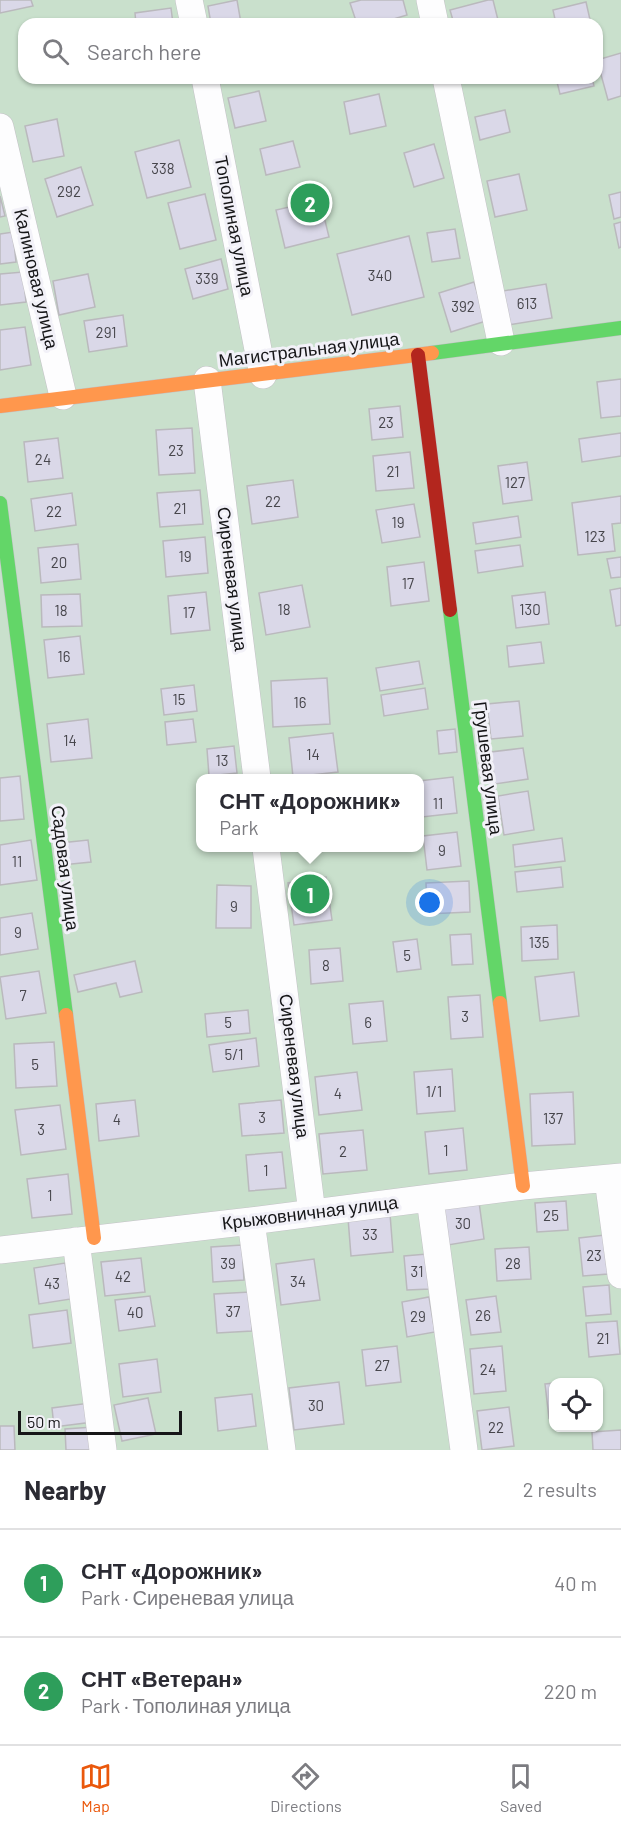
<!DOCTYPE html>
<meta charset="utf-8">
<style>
body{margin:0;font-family:Barlow,sans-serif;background:#f7f7f7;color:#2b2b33}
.controls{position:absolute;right:18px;bottom:18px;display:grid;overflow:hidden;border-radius:12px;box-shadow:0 2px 4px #0004}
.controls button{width:54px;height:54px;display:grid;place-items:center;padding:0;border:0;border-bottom:2px solid #e1e1e2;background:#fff;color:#2b2b33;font:30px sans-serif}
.scale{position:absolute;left:18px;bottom:15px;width:164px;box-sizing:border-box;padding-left:6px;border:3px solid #161618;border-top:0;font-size:16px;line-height:21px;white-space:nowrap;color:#161618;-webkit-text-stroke:4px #f2f1f8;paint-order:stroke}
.you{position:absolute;left:430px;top:903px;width:21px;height:21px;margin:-15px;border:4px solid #fff;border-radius:50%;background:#1a73e8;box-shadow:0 0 0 9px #1a73e833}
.badge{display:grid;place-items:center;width:39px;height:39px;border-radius:50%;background:#ea580c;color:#fff;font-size:20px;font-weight:700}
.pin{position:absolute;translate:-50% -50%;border:3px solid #fff;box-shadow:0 2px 6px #0006}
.popup{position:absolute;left:196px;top:774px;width:228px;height:78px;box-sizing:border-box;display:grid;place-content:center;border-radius:12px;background:#fff;filter:drop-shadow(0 2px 4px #0005);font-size:20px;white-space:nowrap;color:#7c7c81}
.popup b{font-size:22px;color:#2b2b33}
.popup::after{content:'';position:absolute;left:50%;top:100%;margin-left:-12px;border:12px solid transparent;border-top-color:#fff}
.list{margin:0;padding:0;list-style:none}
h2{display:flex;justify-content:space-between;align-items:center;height:78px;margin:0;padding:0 24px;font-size:26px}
h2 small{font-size:20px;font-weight:400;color:#7c7c81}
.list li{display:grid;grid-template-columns:39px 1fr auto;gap:18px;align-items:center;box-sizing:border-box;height:108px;padding:0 24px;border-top:2px solid #e1e1e2}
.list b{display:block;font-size:22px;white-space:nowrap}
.list p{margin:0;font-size:20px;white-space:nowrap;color:#7c7c81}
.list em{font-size:20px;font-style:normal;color:#7c7c81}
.icon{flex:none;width:33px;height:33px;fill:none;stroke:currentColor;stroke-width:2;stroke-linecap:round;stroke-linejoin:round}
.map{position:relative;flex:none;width:621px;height:1450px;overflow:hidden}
.search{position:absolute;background:#fff;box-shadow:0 2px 4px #0004;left:18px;right:18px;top:18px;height:66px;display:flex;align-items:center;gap:15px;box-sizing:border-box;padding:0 21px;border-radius:18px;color:#7c7c81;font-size:22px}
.sheet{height:294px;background:#fff}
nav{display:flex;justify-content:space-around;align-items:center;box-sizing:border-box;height:84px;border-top:2px solid #e1e1e2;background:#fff;font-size:16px;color:#7c7c81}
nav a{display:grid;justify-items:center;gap:3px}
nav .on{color:#ea580c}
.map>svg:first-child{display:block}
.green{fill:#c9e0cc;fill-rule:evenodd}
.building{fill:#dad8e8;stroke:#bab9bd;stroke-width:1.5}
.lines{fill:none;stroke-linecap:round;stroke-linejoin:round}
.street-casing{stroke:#c3c2c6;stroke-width:28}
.fast-casing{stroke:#c3c2c6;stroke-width:15}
.slow-casing{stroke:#c3c2c6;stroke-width:15}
.jam-casing{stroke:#c3c2c6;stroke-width:15}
.street{stroke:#fdfdfe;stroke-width:27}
.fast{stroke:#63d668;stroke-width:14}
.slow{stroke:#ff974d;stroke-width:14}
.jam{stroke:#b3261e;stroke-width:14}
.labels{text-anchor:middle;stroke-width:6;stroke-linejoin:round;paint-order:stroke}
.number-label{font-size:15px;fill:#47464c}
.street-label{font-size:18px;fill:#161618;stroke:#f2f1f8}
</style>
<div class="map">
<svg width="621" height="1450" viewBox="0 0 621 1450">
<rect width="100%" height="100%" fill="#f3f2f7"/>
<!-- green -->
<path class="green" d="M0,0H621V1450H0ZM24,24H597V78H24ZM200,778H419V848H200ZM554,1382H598V1428H554Z"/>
<!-- building -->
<path class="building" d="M0,0H31L33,6L0,13Z
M237,0L241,23L211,24L208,6Z
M361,0H403L407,15L377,24H357L350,3Z
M488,0H493L499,24H454L450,10Z
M586,2L591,24H556L553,10Z
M171,8L173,24H136L135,13Z
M621,53V96L608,100L597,60Z
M556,78H592L594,86L560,94Z
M259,91L266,121L235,128L228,98Z
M379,94L386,126L350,134L344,102Z
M505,110L510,132L480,140L475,117Z
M57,119L64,156L33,162L25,126Z
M179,140L191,187L147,198L135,152Z
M293,141L300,167L266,175L260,149Z
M434,144L444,178L414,187L404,153Z
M81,167L93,205L57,217L45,179Z
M519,174L527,210L495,217L487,181Z
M621,192V217L614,219L609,195Z
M205,194L216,240L180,249L168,203Z
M0,196L5,216L0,217Z
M320,200L329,237L285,248L276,210Z
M621,222V247L619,248L614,224Z
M455,229L460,258L432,262L427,233Z
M13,232L16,262L0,264V234Z
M409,236L424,297L352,315L337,254Z
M221,259L228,289L193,299L185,269Z
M23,272L26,302L0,305V274Z
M88,274L95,307L59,315L53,281Z
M474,282L486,321L451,332L439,293Z
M546,284L552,318L508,325L503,291Z
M123,315L127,346L89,352L84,321Z
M25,327L31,365L0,370V330Z
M621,379V416L601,418L597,382Z
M400,406L403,437L372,440L369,409Z
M192,428L195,473L159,475L156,430Z
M621,433V456L582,462L579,439Z
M58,438L63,478L28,482L24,442Z
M410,452L414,488L376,491L373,456Z
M527,462L532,500L503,504L498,466Z
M293,480L298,517L252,524L247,486Z
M200,490L203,524L160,527L157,493Z
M72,493L76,525L35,531L31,499Z
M621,496V523L612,524L615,551L578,555L572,503Z
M414,504L420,537L382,543L376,510Z
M518,516L521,537L476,544L473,523Z
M205,537L208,573L166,577L163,541Z
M78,544L81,579L41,583L38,548Z
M520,545L523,566L478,573L475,551Z
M621,557V577L611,578L607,559Z
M424,562L429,601L391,606L387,567Z
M302,585L310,627L266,635L259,593Z
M621,588V625L616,626L610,590Z
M206,592L210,630L171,634L168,596Z
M545,592L549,624L516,628L512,596Z
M80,594L82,626L42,627L41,595Z
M80,636L84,674L48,678L44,640Z
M541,642L544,663L509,667L507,646Z
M419,661L423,684L380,691L376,668Z
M327,678L330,724L273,727L271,681Z
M194,685L197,711L164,715L161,689Z
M425,688L428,709L384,716L381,695Z
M519,701L523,736L491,739L487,704Z
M88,719L92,758L51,762L47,724Z
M193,719L196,742L167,745L165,722Z
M455,729L457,752L439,754L437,731Z
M333,733L338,772L293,777L289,738Z
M234,746L237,773L209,776L207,749Z
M523,748L528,779L495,784L491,752Z
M20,776L24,819L0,821V778Z
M453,777L457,813L422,817L419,781Z
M528,791L534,830L504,835L498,796Z
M457,832L461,866L427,870L423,836Z
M562,838L565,861L515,867L513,845Z
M31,840L37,880L0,885V845Z
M88,840L91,862L62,865L60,843Z
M561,867L563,887L517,892L515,872Z
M326,877L332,920L294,925L288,883Z
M469,881L470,912L427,914L426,883Z
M217,885L251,886V928H216Z
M32,913L38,949L0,955V918Z
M557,925L558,959L522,961L521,927Z
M471,934L473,964L452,965L450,935Z
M417,939L421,969L397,972L393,942Z
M340,948L343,981L311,984L309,950Z
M135,961L142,992L120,997L116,983L78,992L74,975Z
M39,971L46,1013L6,1019L0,977Z
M574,972L579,1016L540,1021L535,977Z
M480,995L483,1037L451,1039L448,997Z
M383,1001L387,1041L353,1044L349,1004Z
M248,1010L250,1033L207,1037L205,1014Z
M256,1038L259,1066L213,1072L209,1045Z
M54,1042L57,1086L16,1088L14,1044Z
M452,1069L455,1111L417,1114L414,1072Z
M357,1072L362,1110L319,1115L315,1077Z
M573,1092L575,1144L532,1146L530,1094Z
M135,1100L139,1136L99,1141L96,1104Z
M281,1100L284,1133L242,1136L239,1104Z
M60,1105L66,1149L21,1155L15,1110Z
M463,1128L467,1170L429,1174L425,1132Z
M363,1130L367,1170L323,1174L319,1134Z
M282,1152L286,1188L249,1191L246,1155Z
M68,1174L72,1214L32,1218L27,1179Z
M566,1201L568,1230L537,1232L535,1203Z
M479,1202L484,1239L448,1245L442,1209Z
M390,1214L393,1252L351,1256L348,1218Z
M605,1235L608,1274L583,1276L579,1238Z
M242,1245L244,1280L213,1282L211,1247Z
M529,1247L531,1279L497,1281L495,1249Z
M427,1254L430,1289L407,1290L404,1256Z
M141,1258L145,1292L105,1296L101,1262Z
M314,1259L320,1300L281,1305L276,1264Z
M65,1263L71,1299L39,1304L34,1268Z
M609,1285L611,1314L586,1316L583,1287Z
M250,1292L252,1331L217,1333L214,1294Z
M150,1296L155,1326L119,1331L115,1300Z
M496,1296L501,1332L471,1335L466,1300Z
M429,1297L435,1332L407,1337L402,1302Z
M67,1310L71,1343L33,1348L29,1315Z
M617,1321L620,1354L589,1357L586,1323Z
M397,1346L401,1382L366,1386L362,1350Z
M502,1346L506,1391L474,1394L470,1349Z
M157,1359L161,1392L123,1397L119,1364Z
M339,1382L344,1424L294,1430L289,1388Z
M554,1383V1417L549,1418L545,1384Z
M252,1394L256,1426L218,1431L215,1398Z
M148,1398L156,1434L122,1441L114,1405Z
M90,1403L93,1422L54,1427L52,1408Z
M509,1407L514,1446L482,1450L477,1411Z
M0,1426H14L15,1450H0Z
M93,1427L95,1450H66L65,1429Z
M621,1430V1450H593L592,1432Z"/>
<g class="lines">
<!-- street casing -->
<g class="street-casing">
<path id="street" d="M189,0L194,24
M430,0L435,24
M205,78L263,375
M446,78L501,342
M0,127L63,396
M207,380L257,778
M266,848L312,1213
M608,1179L621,1275
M430,1199L464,1450
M251,1221L282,1450
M76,1241L103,1450
M0,1250L251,1221L523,1186L621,1177"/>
</g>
<!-- fast casing -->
<g class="fast-casing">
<path id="fast" d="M432,353L621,328
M0,503L66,1015
M450,610L500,1003"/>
</g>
<!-- slow casing -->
<g class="slow-casing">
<path id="slow" d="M0,406L432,353
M500,1003L523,1186
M66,1015L94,1238"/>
</g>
<!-- jam casing -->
<g class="jam-casing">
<path id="jam" d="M418,355L450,610"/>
</g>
<!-- street -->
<use href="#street" class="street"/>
<!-- fast -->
<use href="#fast" class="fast"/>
<!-- slow -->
<use href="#slow" class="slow"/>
<!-- jam -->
<use href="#jam" class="jam"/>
</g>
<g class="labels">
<!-- number labels -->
<g class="number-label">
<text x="163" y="174">338</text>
<text x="69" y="197">292</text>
<text x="380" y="281">340</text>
<text x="207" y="284">339</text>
<text x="527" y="309">613</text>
<text x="463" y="312">392</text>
<text x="106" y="338">291</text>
<text x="386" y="428">23</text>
<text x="176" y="456">23</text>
<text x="43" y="465">24</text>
<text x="393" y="477">21</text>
<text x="515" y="488">127</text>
<text x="273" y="507">22</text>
<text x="180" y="514">21</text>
<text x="54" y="517">22</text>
<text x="398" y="528">19</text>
<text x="595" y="542">123</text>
<text x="185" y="562">19</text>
<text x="59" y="568">20</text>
<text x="408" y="589">17</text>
<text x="284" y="615">18</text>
<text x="530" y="615">130</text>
<text x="61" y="616">18</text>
<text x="189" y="618">17</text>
<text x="64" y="662">16</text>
<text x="179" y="705">15</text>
<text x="300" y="708">16</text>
<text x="70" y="746">14</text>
<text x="313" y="760">14</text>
<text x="222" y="766">13</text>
<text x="438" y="809">11</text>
<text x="442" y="856">9</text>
<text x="17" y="867">11</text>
<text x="234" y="912">9</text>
<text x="18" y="938">9</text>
<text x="539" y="948">135</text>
<text x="407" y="961">5</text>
<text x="326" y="971">8</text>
<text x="23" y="1001">7</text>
<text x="465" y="1022">3</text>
<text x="228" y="1028">5</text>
<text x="368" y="1028">6</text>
<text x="234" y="1060">5/1</text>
<text x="35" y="1070">5</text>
<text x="434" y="1097">1/1</text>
<text x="338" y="1099">4</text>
<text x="262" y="1123">3</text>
<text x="553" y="1124">137</text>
<text x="117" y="1125">4</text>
<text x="41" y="1135">3</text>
<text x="446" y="1156">1</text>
<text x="343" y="1157">2</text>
<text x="266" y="1176">1</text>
<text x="50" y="1201">1</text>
<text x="551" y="1221">25</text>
<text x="463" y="1229">30</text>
<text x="370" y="1240">33</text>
<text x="594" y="1261">23</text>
<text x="228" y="1269">39</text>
<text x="513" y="1269">28</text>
<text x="417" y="1277">31</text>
<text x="123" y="1282">42</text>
<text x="298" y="1287">34</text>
<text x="52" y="1289">43</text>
<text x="233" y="1317">37</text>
<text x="135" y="1318">40</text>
<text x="483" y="1321">26</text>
<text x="418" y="1322">29</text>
<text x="603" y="1344">21</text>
<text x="382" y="1371">27</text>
<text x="488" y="1375">24</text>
<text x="316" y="1411">30</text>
<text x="496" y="1433">22</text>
</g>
<!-- street labels -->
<g class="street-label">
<text transform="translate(234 226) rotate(79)" y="6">Тополиная улица</text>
<text transform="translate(36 279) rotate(77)" y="6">Калиновая улица</text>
<text transform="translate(309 350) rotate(-7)" y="6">Магистральная улица</text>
<text transform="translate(232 579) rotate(83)" y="6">Сиреневая улица</text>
<text transform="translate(488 768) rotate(83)" y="6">Грушевая улица</text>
<text transform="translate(65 868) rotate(83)" y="6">Садовая улица</text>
<text transform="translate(294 1066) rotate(83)" y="6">Сиреневая улица</text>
<text transform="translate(310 1213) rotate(-7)" y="6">Крыжовничная улица</text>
</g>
</g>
</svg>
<div class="controls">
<button><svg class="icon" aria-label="locate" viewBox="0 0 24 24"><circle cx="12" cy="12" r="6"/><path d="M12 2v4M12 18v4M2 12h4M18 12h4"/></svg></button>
</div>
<div class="scale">50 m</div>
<div class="you"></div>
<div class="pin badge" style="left:310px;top:894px;background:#2e9e5b">1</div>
<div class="popup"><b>СНТ «Дорожник»</b>Park</div>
<div class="pin badge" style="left:310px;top:203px;background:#2e9e5b">2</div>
<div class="search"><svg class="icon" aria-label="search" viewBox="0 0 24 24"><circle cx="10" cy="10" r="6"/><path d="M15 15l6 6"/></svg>Search here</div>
</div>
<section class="sheet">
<h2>Nearby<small>2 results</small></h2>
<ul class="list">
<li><span class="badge" style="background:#2e9e5b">1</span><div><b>СНТ «Дорожник»</b><p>Park · Сиреневая улица</p></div><em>40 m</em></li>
<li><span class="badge" style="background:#2e9e5b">2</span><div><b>СНТ «Ветеран»</b><p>Park · Тополиная улица</p></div><em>220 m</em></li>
</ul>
</section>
<nav>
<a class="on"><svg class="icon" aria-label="map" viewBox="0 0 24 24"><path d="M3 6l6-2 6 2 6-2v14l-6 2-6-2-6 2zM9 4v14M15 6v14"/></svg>Map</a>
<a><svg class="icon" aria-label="directions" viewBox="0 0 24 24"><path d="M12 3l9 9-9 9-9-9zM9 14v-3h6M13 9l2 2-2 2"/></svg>Directions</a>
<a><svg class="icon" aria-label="saved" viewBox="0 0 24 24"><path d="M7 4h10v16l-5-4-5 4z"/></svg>Saved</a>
</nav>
